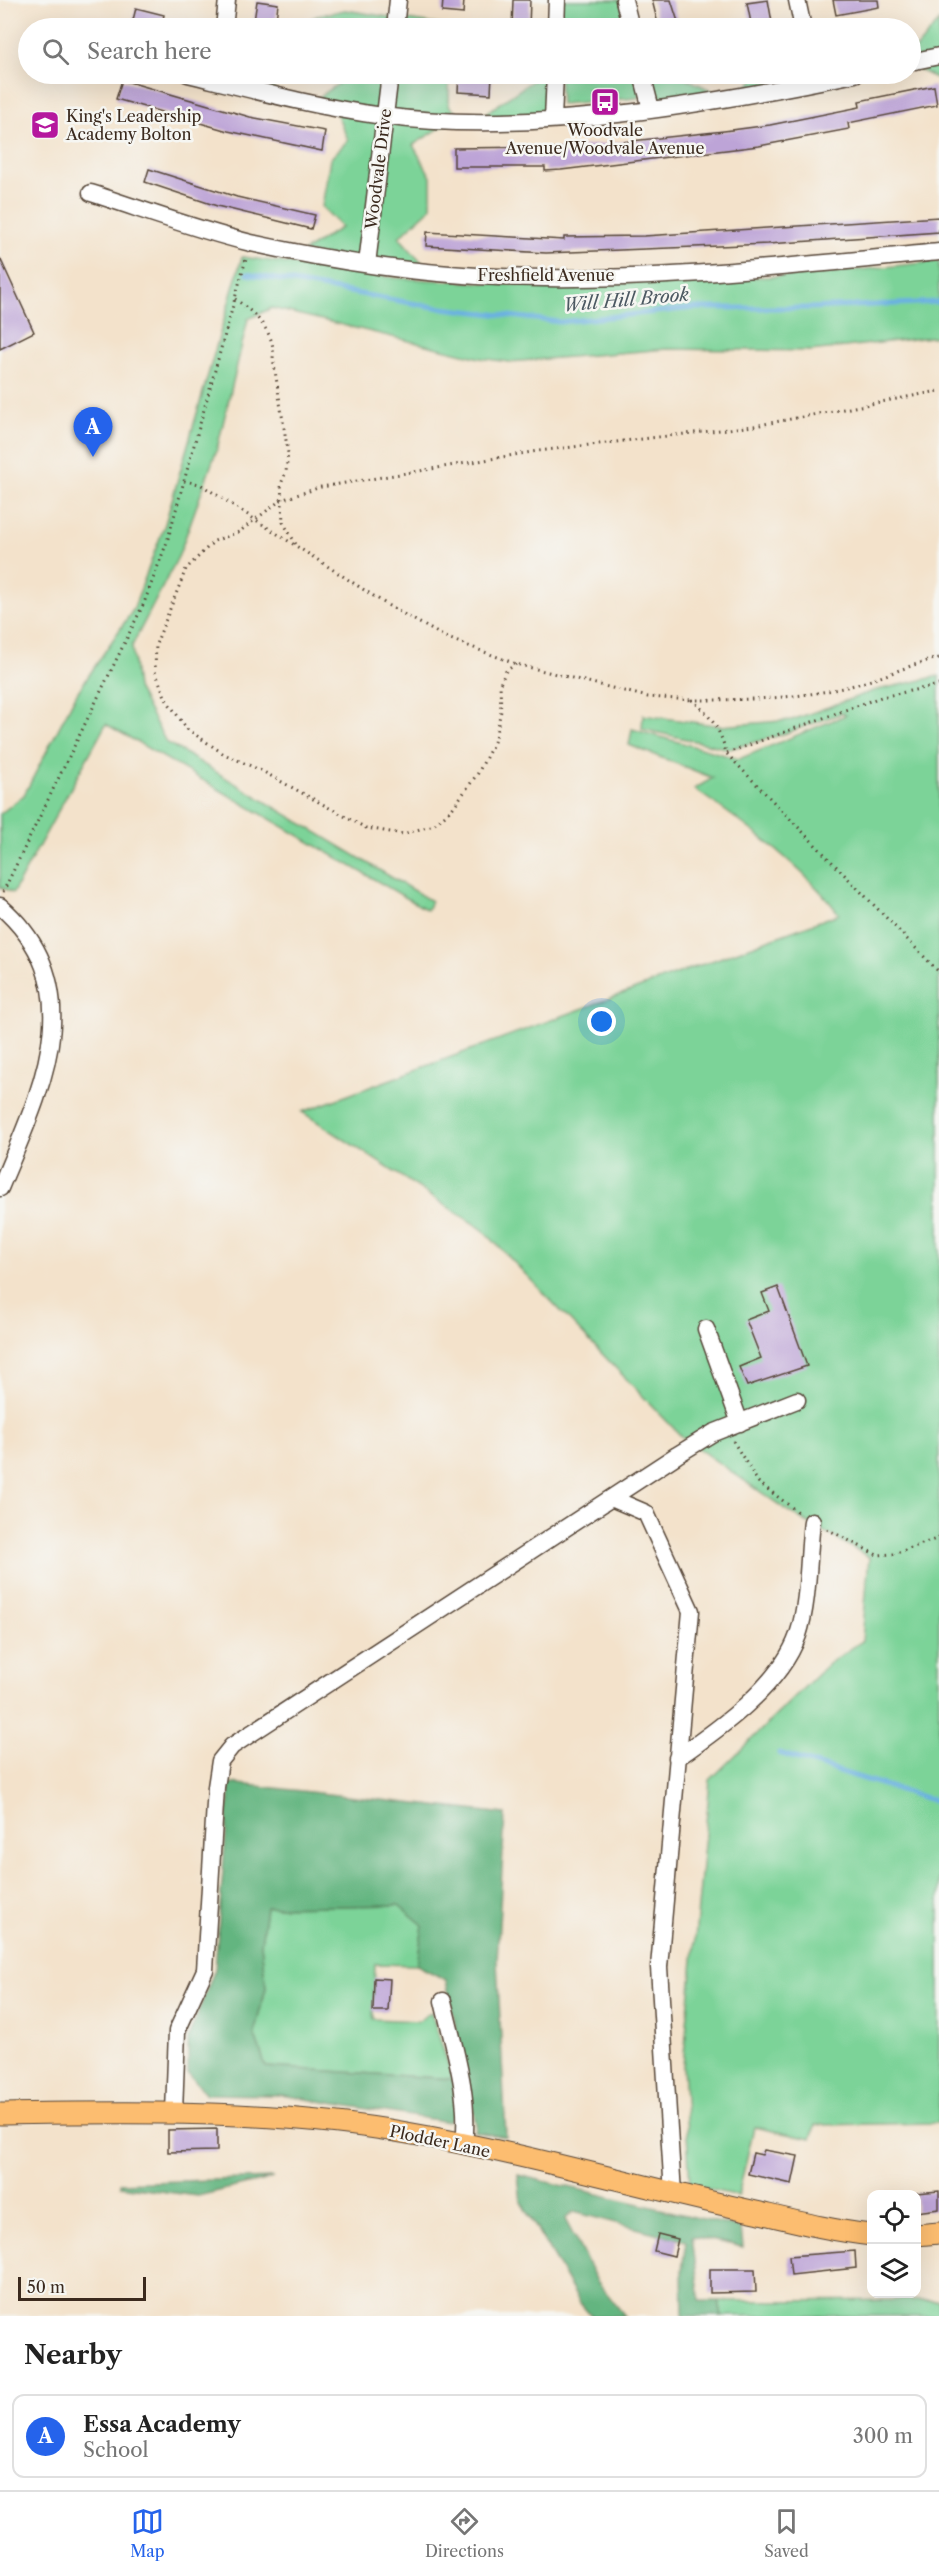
<!DOCTYPE html>
<style>
body{margin:0;font-family:"Libre Caslon Text",serif;background:#f6f6f6;color:#222}
.controls{position:absolute;right:18px;bottom:18px;display:grid;overflow:hidden;border-radius:12px;box-shadow:0 6px 24px #0002}
.controls button{width:54px;height:54px;display:grid;place-items:center;padding:0;border:0;border-bottom:2px solid #e0e0e0;background:#fff;color:#222;font:30px sans-serif}
.scale{position:absolute;left:18px;bottom:15px;width:128px;box-sizing:border-box;padding-left:6px;border:3px solid #3b2a1e;border-top:0;font-size:16px;line-height:21px;white-space:nowrap;color:#3b2a1e;-webkit-text-stroke:4px #f6f6f2;paint-order:stroke}
.you{position:absolute;left:602px;top:1022px;width:21px;height:21px;margin:-15px;border:4px solid #fff;border-radius:50%;background:#1a73e8;box-shadow:0 0 0 9px #1a73e833}
.badge{display:grid;place-items:center;width:39px;height:39px;border-radius:50%;background:#2563eb;color:#fff;font-size:20px;font-weight:700}
.pin{position:absolute;translate:-50% -50px;filter:drop-shadow(0 2px 3px #0008)}
.pin::after{content:'';position:absolute;top:32px;width:21px;height:18px;background:inherit;clip-path:polygon(0 0,100% 0,50% 100%)}
.list{margin:0;padding:0;list-style:none}
h2{display:flex;justify-content:space-between;align-items:center;height:78px;margin:0;padding:0 24px;font-size:26px}
h2 small{font-size:20px;font-weight:400;color:#767676}
.list li{display:grid;grid-template-columns:39px 1fr auto;gap:18px;align-items:center;box-sizing:border-box;height:84px;margin:0 12px 12px;padding:0 12px;border:2px solid #e0e0e0;border-radius:12px}
.list b{display:block;font-size:22px;white-space:nowrap}
.list p{margin:0;font-size:20px;white-space:nowrap;color:#767676}
.list em{font-size:20px;font-style:normal;color:#767676}
.icon{flex:none;width:33px;height:33px;fill:none;stroke:currentColor;stroke-width:2;stroke-linecap:round;stroke-linejoin:round}
.map{position:relative;flex:none;width:939px;height:2316px;overflow:hidden}
.search{position:absolute;background:#fff;box-shadow:0 6px 24px #0002;left:18px;right:18px;top:18px;height:66px;display:flex;align-items:center;gap:15px;box-sizing:border-box;padding:0 21px;border-radius:33px;color:#767676;font-size:22px}
.sheet{height:174px;background:#fff}
nav{display:flex;justify-content:space-around;align-items:center;box-sizing:border-box;height:84px;border-top:2px solid #e0e0e0;background:#fff;font-size:16px;color:#767676}
nav a{display:grid;justify-items:center;gap:3px}
nav .on{color:#2563eb}
.map>svg:first-child{display:block}
.green{fill:#7bd398;stroke:#5b7e5b;stroke-width:1.5}
.forest{fill:#64b580;stroke:#50704f;stroke-width:1.5}
.lines{fill:none;stroke-linecap:round;stroke-linejoin:round}
.stream{stroke:#6bb1e1;stroke-width:5}
.building{fill:#bda4d7}
.minor-casing{stroke:#574638;stroke-width:19}
.major-casing{stroke:#574638;stroke-width:23}
.path{stroke:#574638;stroke-width:3;stroke-dasharray:1.5 4.5;stroke-linecap:butt}
.minor{stroke:#fff;stroke-width:16}
.major{stroke:#fcbd6f;stroke-width:21}
.labels{text-anchor:middle;stroke-width:5;stroke-linejoin:round;paint-order:stroke}
.poi-label{font-size:16px;fill:#3b2a1e;stroke:#f6f6f2;text-anchor:start}
.street-label{font-size:16px;fill:#3b2a1e;stroke:#f6f6f2}
.water-label{font-size:18px;font-style:italic;fill:#4c5962;stroke:#f6f6f2}
</style>
<div class="map">
<svg width="939" height="2316" viewBox="0 0 939 2316">
<rect width="100%" height="100%" fill="#f6f6f2"/>
<filter id="ink" filterUnits="userSpaceOnUse"><feTurbulence type="fractalNoise" baseFrequency=".0167" numOctaves="2"/><feDisplacementMap in="SourceGraphic" scale="12" xChannelSelector="R" yChannelSelector="G"/><feConvolveMatrix kernelMatrix="1 2 1 2 8 2 1 2 1" color-interpolation-filters="sRGB"/></filter>
<filter id="wash" filterUnits="userSpaceOnUse"><feTurbulence type="fractalNoise" baseFrequency=".008" numOctaves="4" result="noise"/><feDisplacementMap in="SourceGraphic" scale="24" xChannelSelector="R" yChannelSelector="G"/><feGaussianBlur stdDeviation="1.35" result="paint"/><feColorMatrix in="noise" values="0 0 0 0 0 0 0 0 0 0 0 0 0 0 0 0 0 1.4 0 .05"/><feComposite in="paint" operator="in"/></filter>
<g filter="url(#wash)">
<rect width="100%" height="100%" fill="#f3e2cb"/>
<!-- green -->
<path class="green" d="M561,0H620L627,28H561Z
M345,10L457,28H307L303,23L317,16Z
M939,21V80L911,66V55Z
M187,74H263L281,98Z
M336,74H449V106L464,120L454,119L413,145L431,177V208L399,237L428,270L303,252L342,227L322,207L330,159L348,140L334,108L309,104L341,82Z
M542,74H555L553,119L476,120Z
M559,74H637L640,95L637,98L561,104Z
M642,74H677L725,97L651,109Z
M758,74H852L741,94Z
M242,257L396,278L547,286L812,275L939,261V336L810,351L667,349L509,362L480,358L272,308L248,319L217,449L179,555L132,646L137,688L166,742L431,901L427,910L106,724L13,893L0,887V814L24,795L77,693L133,610L165,524Z
M939,676V2123L815,2125L811,2139L754,2127L738,2196L690,2185L683,2066L710,1780L828,1664L862,1641L869,1557L791,1513L683,1438L482,1229L302,1112L839,914C803,866 744,823 694,789L713,778L629,745L632,729L739,759L846,715L842,713L781,735L729,749L642,729L643,715L721,726L792,720L873,691Z
M399,1905L423,1925L417,1965L375,1964L373,2019L418,2021L431,2012L453,2079L266,2067L254,2033L266,1988L261,1944L266,1907Z
M939,2300V2316H722L719,2301Z"/>
<!-- forest -->
<path class="forest" d="M230,1783L505,1814L497,1961L506,2137L475,2132L476,2124L446,1980L417,1965L423,1925L399,1905L266,1907L261,1944L266,1988L254,2033L266,2067L453,2079L456,2112L448,2122L281,2095L206,2094L188,2073V2039L215,1969Z
M518,2175L741,2228L743,2247L692,2236L700,2301H719L722,2316H683L682,2270L686,2241L574,2212L565,2219L597,2281L625,2316H591L580,2303L521,2202Z
M273,2178L198,2196L120,2186V2183Z"/>
<g class="lines">
<!-- stream -->
<path class="stream" d="M247,274L434,307L560,322L694,308H809L939,302
M779,1753L939,1802"/>
</g>
<g id="blocks">
<!-- building -->
<path class="building" d="M443,0H464L463,14L442,12Z
M513,0H530L529,28H512Z
M652,0H671L680,28H659Z
M768,0L773,28H752L747,3Z
M833,0H878L879,7L836,15Z
M257,1L278,4L275,28H253Z
M136,8L164,15L161,28H131Z
M459,74H492L491,94L458,92Z
M122,80L250,117L325,131L322,151L228,131L116,99Z
M934,86L937,105L848,123L849,129L759,146L561,170L545,171V167H454V148L530,147V152L724,131L770,125L860,107L859,101Z
M149,169L237,197L315,215L311,229L217,206L145,182Z
M939,217V232L768,244L546,253L426,246L427,232L564,240V237L644,236Z
M0,258L34,332L0,349Z
M778,1287L807,1366L747,1386L739,1367L761,1358L746,1320L769,1311L762,1293Z
M374,1978L390,1979L388,2011H373Z
M217,2129V2151L168,2152V2130Z
M764,2150L798,2156L792,2184L748,2174L753,2153L762,2155Z
M939,2191V2209L916,2212V2193Z
M658,2234L678,2239L674,2256L654,2251Z
M855,2251L856,2268L791,2275L789,2256Z
M710,2269H755L756,2292L710,2293Z"/>
</g>
</g>
<g filter="url(#ink)">
<use href="#blocks" fill-opacity="0" stroke="#574638" stroke-width="1.5"/>
<g class="lines">
<!-- minor casing -->
<g class="minor-casing">
<path id="minor" d="M624,0L631,28
M797,0L803,28
M224,28L227,0
M395,28L398,0
M556,28L557,0
M910,62L939,56
M188,74C253,90 316,107 383,116C529,136 711,104 855,74
M642,74L651,109
M553,119L555,74
M91,193C144,210 197,230 251,243C332,261 417,274 499,277C645,283 793,266 939,252
M367,264L390,74
M0,906C95,988 39,1094 0,1188
M706,1329L740,1423
M611,1498L646,1513L691,1611L659,1967L673,2194
M677,1758C719,1729 780,1686 798,1635C809,1602 808,1556 812,1521
M443,2001C454,2048 470,2096 464,2144
M174,2112L177,2031L205,1970L216,1787L220,1761L232,1746L677,1455L713,1433L797,1400"/>
</g>
<!-- major casing -->
<g class="major-casing">
<path id="major" d="M0,2114C137,2112 272,2109 407,2133C524,2153 640,2187 756,2212C794,2221 833,2231 872,2235
M916,2235L939,2233"/>
</g>
<!-- path -->
<path class="path" d="M235,299C255,313 276,333 273,358L288,453L286,472L281,484L283,522L297,546
M184,481L200,484L389,606L445,637L516,664L648,697L692,700
M939,658C912,664 891,674 865,682C809,699 750,700 692,700C710,715 721,730 726,753L939,972
M516,664L506,671L500,684L501,711L494,742L478,773L452,809L434,825L403,834L366,828L262,771L224,754L187,729L166,699L155,671L156,644L186,569L214,541L239,532L281,500L321,487L419,471L538,451L754,426L939,391
M727,753L881,697L939,685
M3,892L144,603L167,542L246,259
M733,1441L758,1482L798,1512
M827,1529L877,1555L894,1554L939,1538"/>
<!-- minor -->
<use href="#minor" class="minor"/>
<!-- major -->
<use href="#major" class="major"/>
</g>
</g>
<!-- icons -->
<defs>
<g id="bus-square" transform="scale(1.5)"><rect x="-9" y="-9" width="18" height="18" rx="4" fill="#b5179e" stroke="#f6f6f2"/><path d="M-5-6H5V4H4V6H2V4H-2V6H-4V4H-5ZM-3.5-4V0h7V-4ZM-3.5 1.2v1.5H-2V1.2ZM2 1.2v1.5H3.5V1.2Z" fill="#fff"/></g>
<g id="school-square" transform="scale(1.5)"><rect x="-9" y="-9" width="18" height="18" rx="4" fill="#b5179e" stroke="#f6f6f2"/><path d="M0-5L7-2L0 1L-7-2ZM-4 1L0 2.5L4 1V4Q0 6-4 4Z" fill="#fff"/></g>
</defs>
<g fill-rule="evenodd">
<use href="#bus-square" x="605" y="102"/>
<use href="#school-square" x="45" y="125"/>
</g>
<g class="labels">
<!-- poi labels -->
<g class="poi-label">
<text x="66" y="122">King's Leadership<tspan x="66" dy="18">Academy Bolton</tspan></text>
<text x="605" y="136" text-anchor="middle">Woodvale<tspan x="605" dy="18">Avenue/Woodvale Avenue</tspan></text>
</g>
<!-- street labels -->
<g class="street-label">
<text transform="translate(378 169) rotate(-83)" y="6">Woodvale Drive</text>
<text x="546" y="281">Freshfield Avenue</text>
<text transform="translate(440 2141) rotate(12)" y="6">Plodder Lane</text>
</g>
<!-- water labels -->
<g class="water-label">
<text transform="translate(626 300) rotate(-5)" y="6">Will Hill Brook</text>
</g>
</g>
</svg>
<div class="controls">
<button><svg class="icon" aria-label="locate" viewBox="0 0 24 24"><circle cx="12" cy="12" r="6"/><path d="M12 2v4M12 18v4M2 12h4M18 12h4"/></svg></button>
<button><svg class="icon" aria-label="layers" viewBox="0 0 24 24"><path d="M12 4l9 5-9 5-9-5zM3 14l9 5 9-5"/></svg></button>
</div>
<div class="scale">50 m</div>
<div class="you"></div>
<div class="pin badge" style="left:93px;top:457px">A</div>
<div class="search"><svg class="icon" aria-label="search" viewBox="0 0 24 24"><circle cx="10" cy="10" r="6"/><path d="M15 15l6 6"/></svg>Search here</div>
</div>
<section class="sheet">
<h2>Nearby<small></small></h2>
<ul class="list">
<li><span class="badge">A</span><div><b>Essa Academy</b><p>School</p></div><em>300 m</em></li>
</ul>
</section>
<nav>
<a class="on"><svg class="icon" aria-label="map" viewBox="0 0 24 24"><path d="M3 6l6-2 6 2 6-2v14l-6 2-6-2-6 2zM9 4v14M15 6v14"/></svg>Map</a>
<a><svg class="icon" aria-label="directions" viewBox="0 0 24 24"><path d="M12 3l9 9-9 9-9-9zM9 14v-3h6M13 9l2 2-2 2"/></svg>Directions</a>
<a><svg class="icon" aria-label="saved" viewBox="0 0 24 24"><path d="M7 4h10v16l-5-4-5 4z"/></svg>Saved</a>
</nav>
